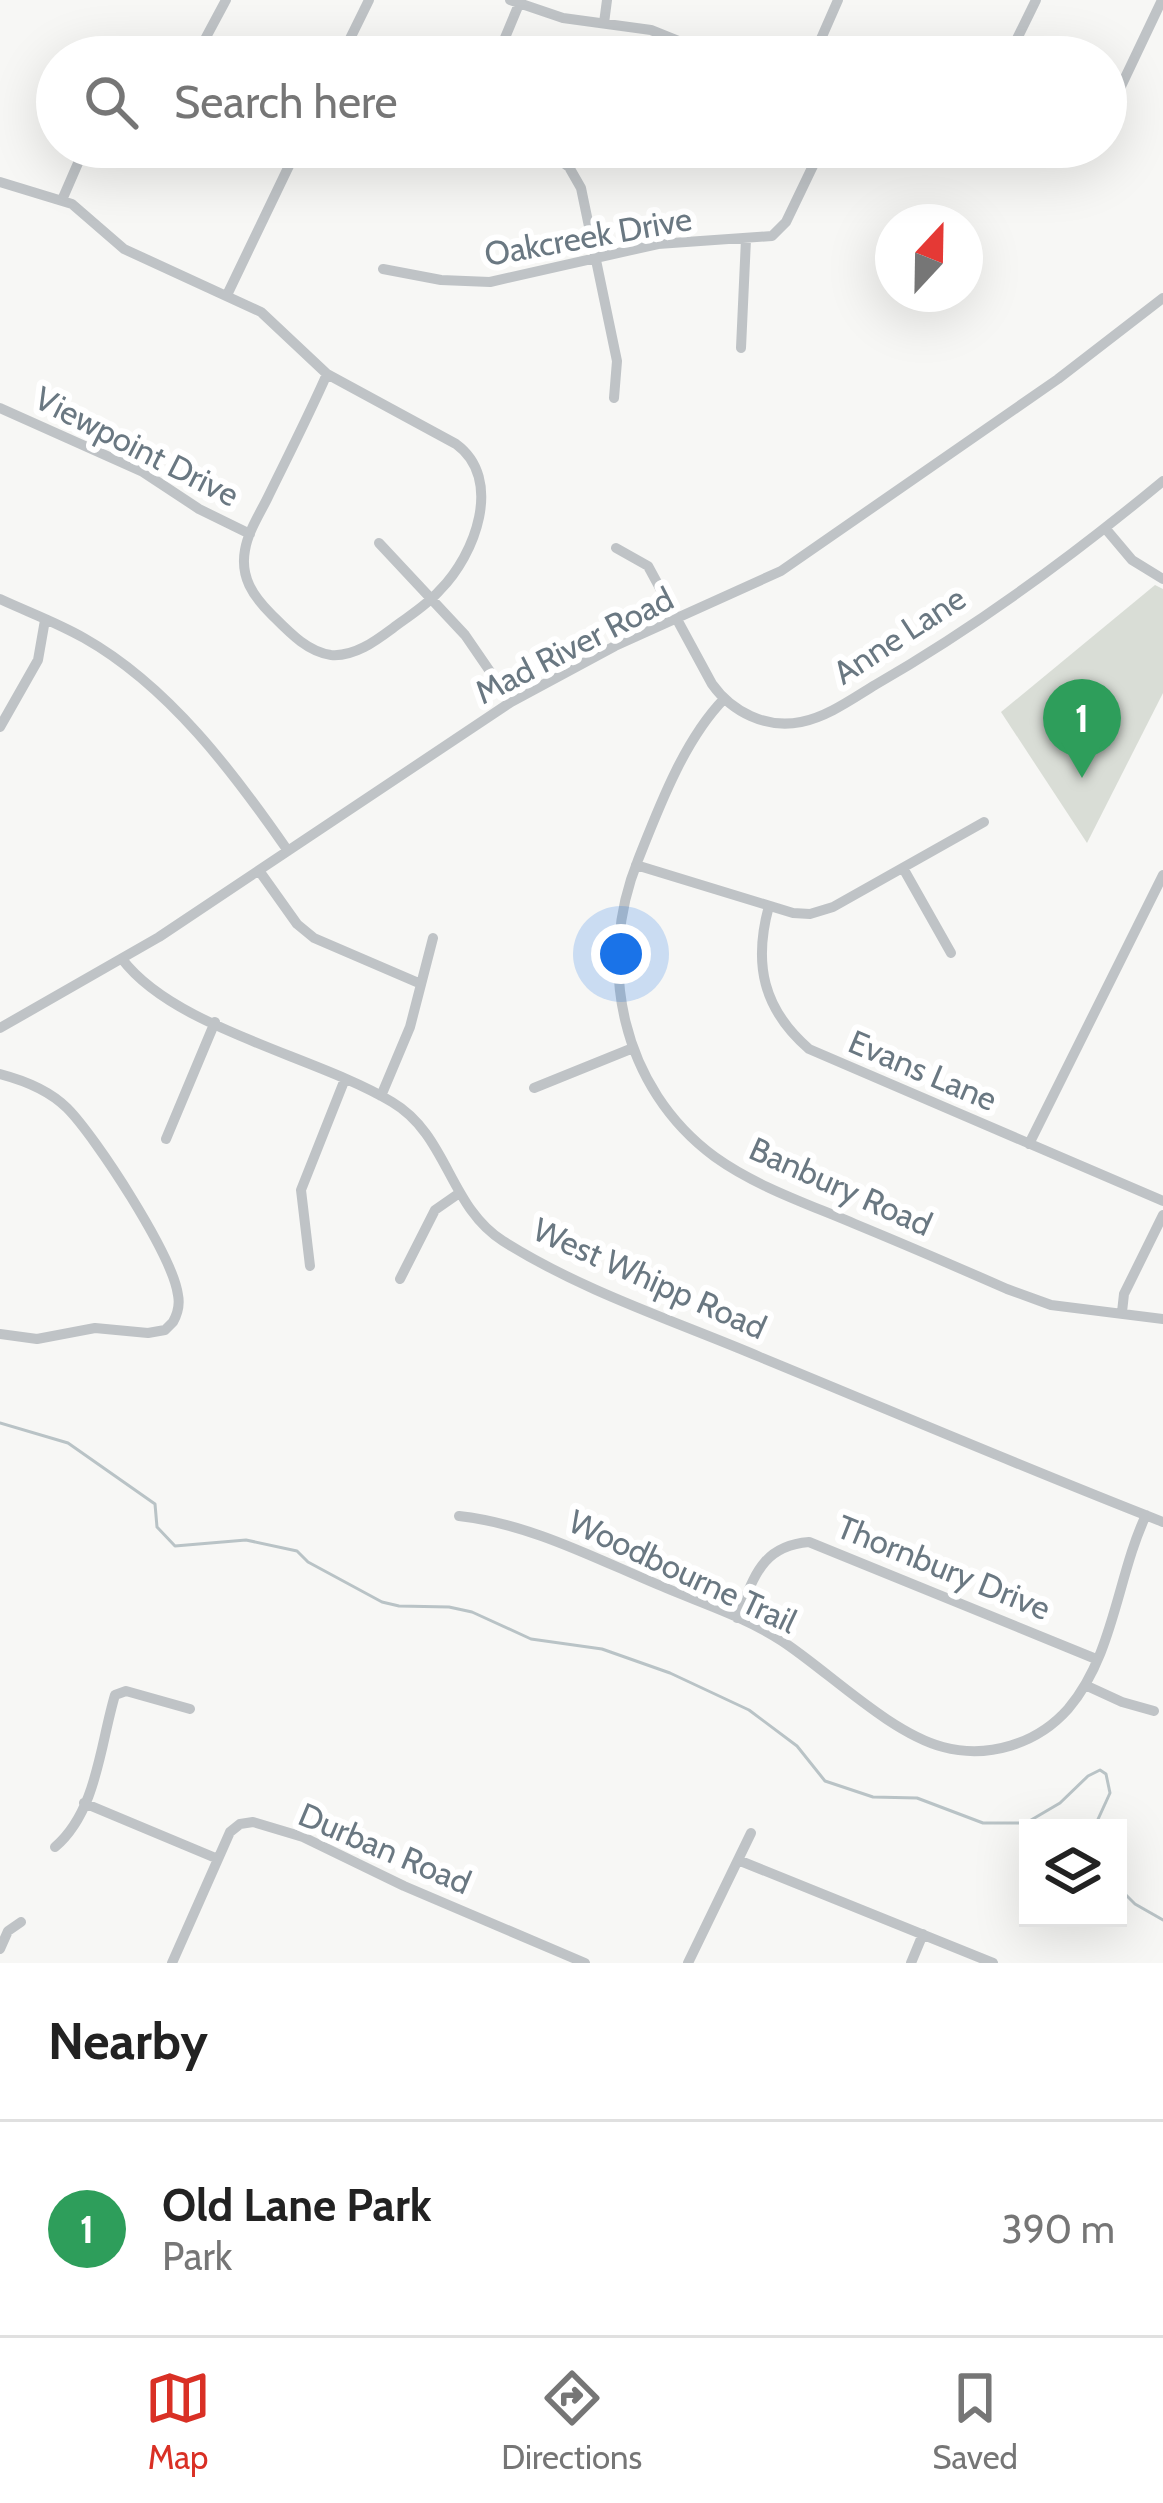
<!DOCTYPE html>
<style>
body{margin:0;font-family:Cabin,sans-serif;background:#f6f6f6;color:#222}
.controls{position:absolute;right:36px;bottom:36px;display:grid;overflow:hidden;border-radius:0px;box-shadow:0 12px 48px #0002}
.controls button{width:108px;height:108px;display:grid;place-items:center;padding:0;border:0;border-bottom:3px solid #e0e0e0;background:#fff;color:#222;font:60px sans-serif}
.compass{position:absolute;left:875px;top:204px;width:108px;height:108px;border-radius:50%;background:#fff;box-shadow:0 12px 48px #0002;rotate:22deg}
.you{position:absolute;left:621px;top:954px;width:42px;height:42px;margin:-30px;border:9px solid #fff;border-radius:50%;background:#1a73e8;box-shadow:0 0 0 18px #1a73e833}
.badge{display:grid;place-items:center;width:78px;height:78px;border-radius:50%;background:#d93025;color:#fff;font-size:39px;font-weight:700}
.pin{position:absolute;translate:-50% -99px;filter:drop-shadow(0 3px 6px #0008)}
.pin::after{content:'';position:absolute;top:63px;width:42px;height:36px;background:inherit;clip-path:polygon(0 0,100% 0,50% 100%)}
.list{margin:0;padding:0;list-style:none}
h2{display:flex;justify-content:space-between;align-items:center;height:156px;margin:0;padding:0 48px;font-size:51px}
h2 small{font-size:39px;font-weight:400;color:#767676}
.list li{display:grid;grid-template-columns:78px 1fr auto;gap:36px;align-items:center;box-sizing:border-box;height:216px;padding:0 48px;border-top:3px solid #e0e0e0}
.list b{display:block;font-size:45px;white-space:nowrap}
.list p{margin:0;font-size:39px;white-space:nowrap;color:#767676}
.list em{font-size:39px;font-style:normal;color:#767676}
.icon{flex:none;width:66px;height:66px;fill:none;stroke:currentColor;stroke-width:2;stroke-linecap:round;stroke-linejoin:round}
.map{position:relative;flex:none;width:1163px;height:1963px;overflow:hidden}
.search{position:absolute;background:#fff;box-shadow:0 12px 48px #0002;left:36px;right:36px;top:36px;height:132px;display:flex;align-items:center;gap:30px;box-sizing:border-box;padding:0 42px;border-radius:66px;color:#767676;font-size:45px}
.sheet{height:372px;background:#fff}
nav{display:flex;justify-content:space-around;align-items:center;box-sizing:border-box;height:168px;border-top:3px solid #e0e0e0;background:#fff;font-size:33px;color:#767676}
nav a{display:grid;justify-items:center;gap:6px}
nav .on{color:#d93025}
.map>svg:first-child{display:block}
.green{fill:#d9ddd6}
.lines{fill:none;stroke-linecap:round;stroke-linejoin:round}
.stream{stroke:#b9c3c6;stroke-width:3}
.minor{stroke:#bfc3c6;stroke-width:10}
.labels{text-anchor:middle;stroke-width:12;stroke-linejoin:round;paint-order:stroke}
.street-label{font-size:33px;fill:#6a7882;stroke:#fff}
</style>
<div class="map">
<svg width="1163" height="1963" viewBox="0 0 1163 1963">
<rect width="100%" height="100%" fill="#f7f7f5"/>
<!-- green -->
<path class="green" d="M1155,585L1163,589V693L1087,843L1001,712Z"/>
<g class="lines">
<!-- stream -->
<path class="stream" d="M0,1423L68,1443L155,1504L157,1527L175,1546L246,1540L297,1551L308,1562L382,1602L399,1606L449,1607L472,1612L531,1639L602,1649L670,1673L749,1710L797,1746L825,1781L873,1797L917,1798L983,1823H1026L1060,1803L1088,1776L1100,1770L1106,1774L1110,1793L1094,1828
M1118,1887L1135,1904L1163,1920"/>
<!-- minor -->
<path class="minor" d="M510,0L563,18L651,30L718,57
M604,23L607,0
M1011,51L1036,0
M188,57L204,41L226,0
M341,57L369,0
M497,57L519,4
M813,57L838,0
M1114,101L1162,0
M542,147L569,167L581,188L617,361L614,398
M0,182L72,204L124,249L261,312L327,374L456,444C504,479 475,555 440,590C428,604 412,614 397,625C378,639 356,657 331,655C307,652 288,631 271,614C253,596 240,577 245,550C248,532 259,515 267,499C287,458 308,417 327,374
M62,200L85,147
M383,269L441,280L490,282L658,244L772,236L786,222L822,147
M227,295L298,147
M741,348L746,239
M0,408L143,472L199,509L250,534
M1105,528L1132,560L1163,579
M379,543L465,635L511,702
M616,548L648,566L712,684C732,712 766,729 801,722C827,717 852,699 875,685C974,628 1075,554 1163,481
M0,599C28,612 58,623 84,638C169,686 234,773 288,851
M724,699C684,740 659,807 638,860C596,964 621,1088 715,1157C757,1187 808,1204 855,1224C906,1245 957,1267 1007,1289L1051,1305L1163,1319
M0,727L38,660L45,620
M636,865L793,913L810,914L833,907L984,822
M903,868L951,953
M260,872L297,924L314,938L421,984
M769,906C753,964 763,1009 809,1049L1163,1201
M122,959C175,1029 316,1056 392,1102C448,1135 449,1207 503,1241C582,1291 675,1321 760,1357C894,1412 1027,1469 1163,1522
M0,1028L159,937L511,702L615,646L781,571L1058,379L1163,298
M0,1074C23,1080 50,1091 67,1108C96,1137 173,1256 178,1295C180,1305 178,1313 173,1322L165,1330L148,1333L95,1328L37,1339L0,1334
M534,1088L633,1048
M381,1096L410,1027L433,938
M166,1139L215,1022
M1029,1144L1163,875
M310,1266L301,1190L345,1079
M400,1279L435,1210L458,1194
M1122,1312L1124,1294L1163,1215
M459,1516C532,1524 598,1560 666,1588C704,1604 747,1618 782,1641C829,1672 890,1733 943,1747C988,1759 1037,1744 1068,1709C1114,1655 1117,1577 1146,1515
M737,1618C754,1579 760,1546 809,1542L1096,1659
M1085,1685L1122,1702L1154,1711
M84,1803L218,1859
M55,1847C97,1811 100,1745 115,1695L126,1691L190,1709
M738,1860L993,1963
M0,1949L8,1931L21,1922
M172,1963L230,1832L240,1824L253,1822L303,1837L404,1886L585,1963
M688,1963L751,1833
M911,1963L923,1934"/>
</g>
<g class="labels">
<!-- street labels -->
<g class="street-label">
<text transform="translate(588 236) rotate(-10)" y="12">Oakcreek Drive</text>
<text transform="translate(137 446) rotate(27)" y="12">Viewpoint Drive</text>
<text transform="translate(899 635) rotate(-33)" y="12">Anne Lane</text>
<text transform="translate(574 645) rotate(-27)" y="12">Mad River Road</text>
<text transform="translate(923 1070) rotate(23)" y="12">Evans Lane</text>
<text transform="translate(841 1186) rotate(24)" y="12">Banbury Road</text>
<text transform="translate(650 1278) rotate(24)" y="12">West Whipp Road</text>
<text transform="translate(944 1567) rotate(22)" y="12">Thornbury Drive</text>
<text transform="translate(683 1571) rotate(25)" y="12">Woodbourne Trail</text>
<text transform="translate(385 1848) rotate(23)" y="12">Durban Road</text>
</g>
</g>
</svg>
<div class="controls">
<button><svg class="icon" aria-label="layers" viewBox="0 0 24 24"><path d="M12 4l9 5-9 5-9-5zM3 14l9 5 9-5"/></svg></button>
</div>
<svg class="compass" viewBox="-18 -18 36 36"><path d="M0-13l5 13h-10z" fill="#e53935"/><path d="M0 13l5-13h-10z" fill="#767676"/></svg>
<div class="you"></div>
<div class="pin badge" style="left:1082px;top:778px;background:#2e9e5b">1</div>
<div class="search"><svg class="icon" aria-label="search" viewBox="0 0 24 24"><circle cx="10" cy="10" r="6"/><path d="M15 15l6 6"/></svg>Search here</div>
</div>
<section class="sheet">
<h2>Nearby<small></small></h2>
<ul class="list">
<li><span class="badge" style="background:#2e9e5b">1</span><div><b>Old Lane Park</b><p>Park</p></div><em>390 m</em></li>
</ul>
</section>
<nav>
<a class="on"><svg class="icon" aria-label="map" viewBox="0 0 24 24"><path d="M3 6l6-2 6 2 6-2v14l-6 2-6-2-6 2zM9 4v14M15 6v14"/></svg>Map</a>
<a><svg class="icon" aria-label="directions" viewBox="0 0 24 24"><path d="M12 3l9 9-9 9-9-9zM9 14v-3h6M13 9l2 2-2 2"/></svg>Directions</a>
<a><svg class="icon" aria-label="saved" viewBox="0 0 24 24"><path d="M7 4h10v16l-5-4-5 4z"/></svg>Saved</a>
</nav>
